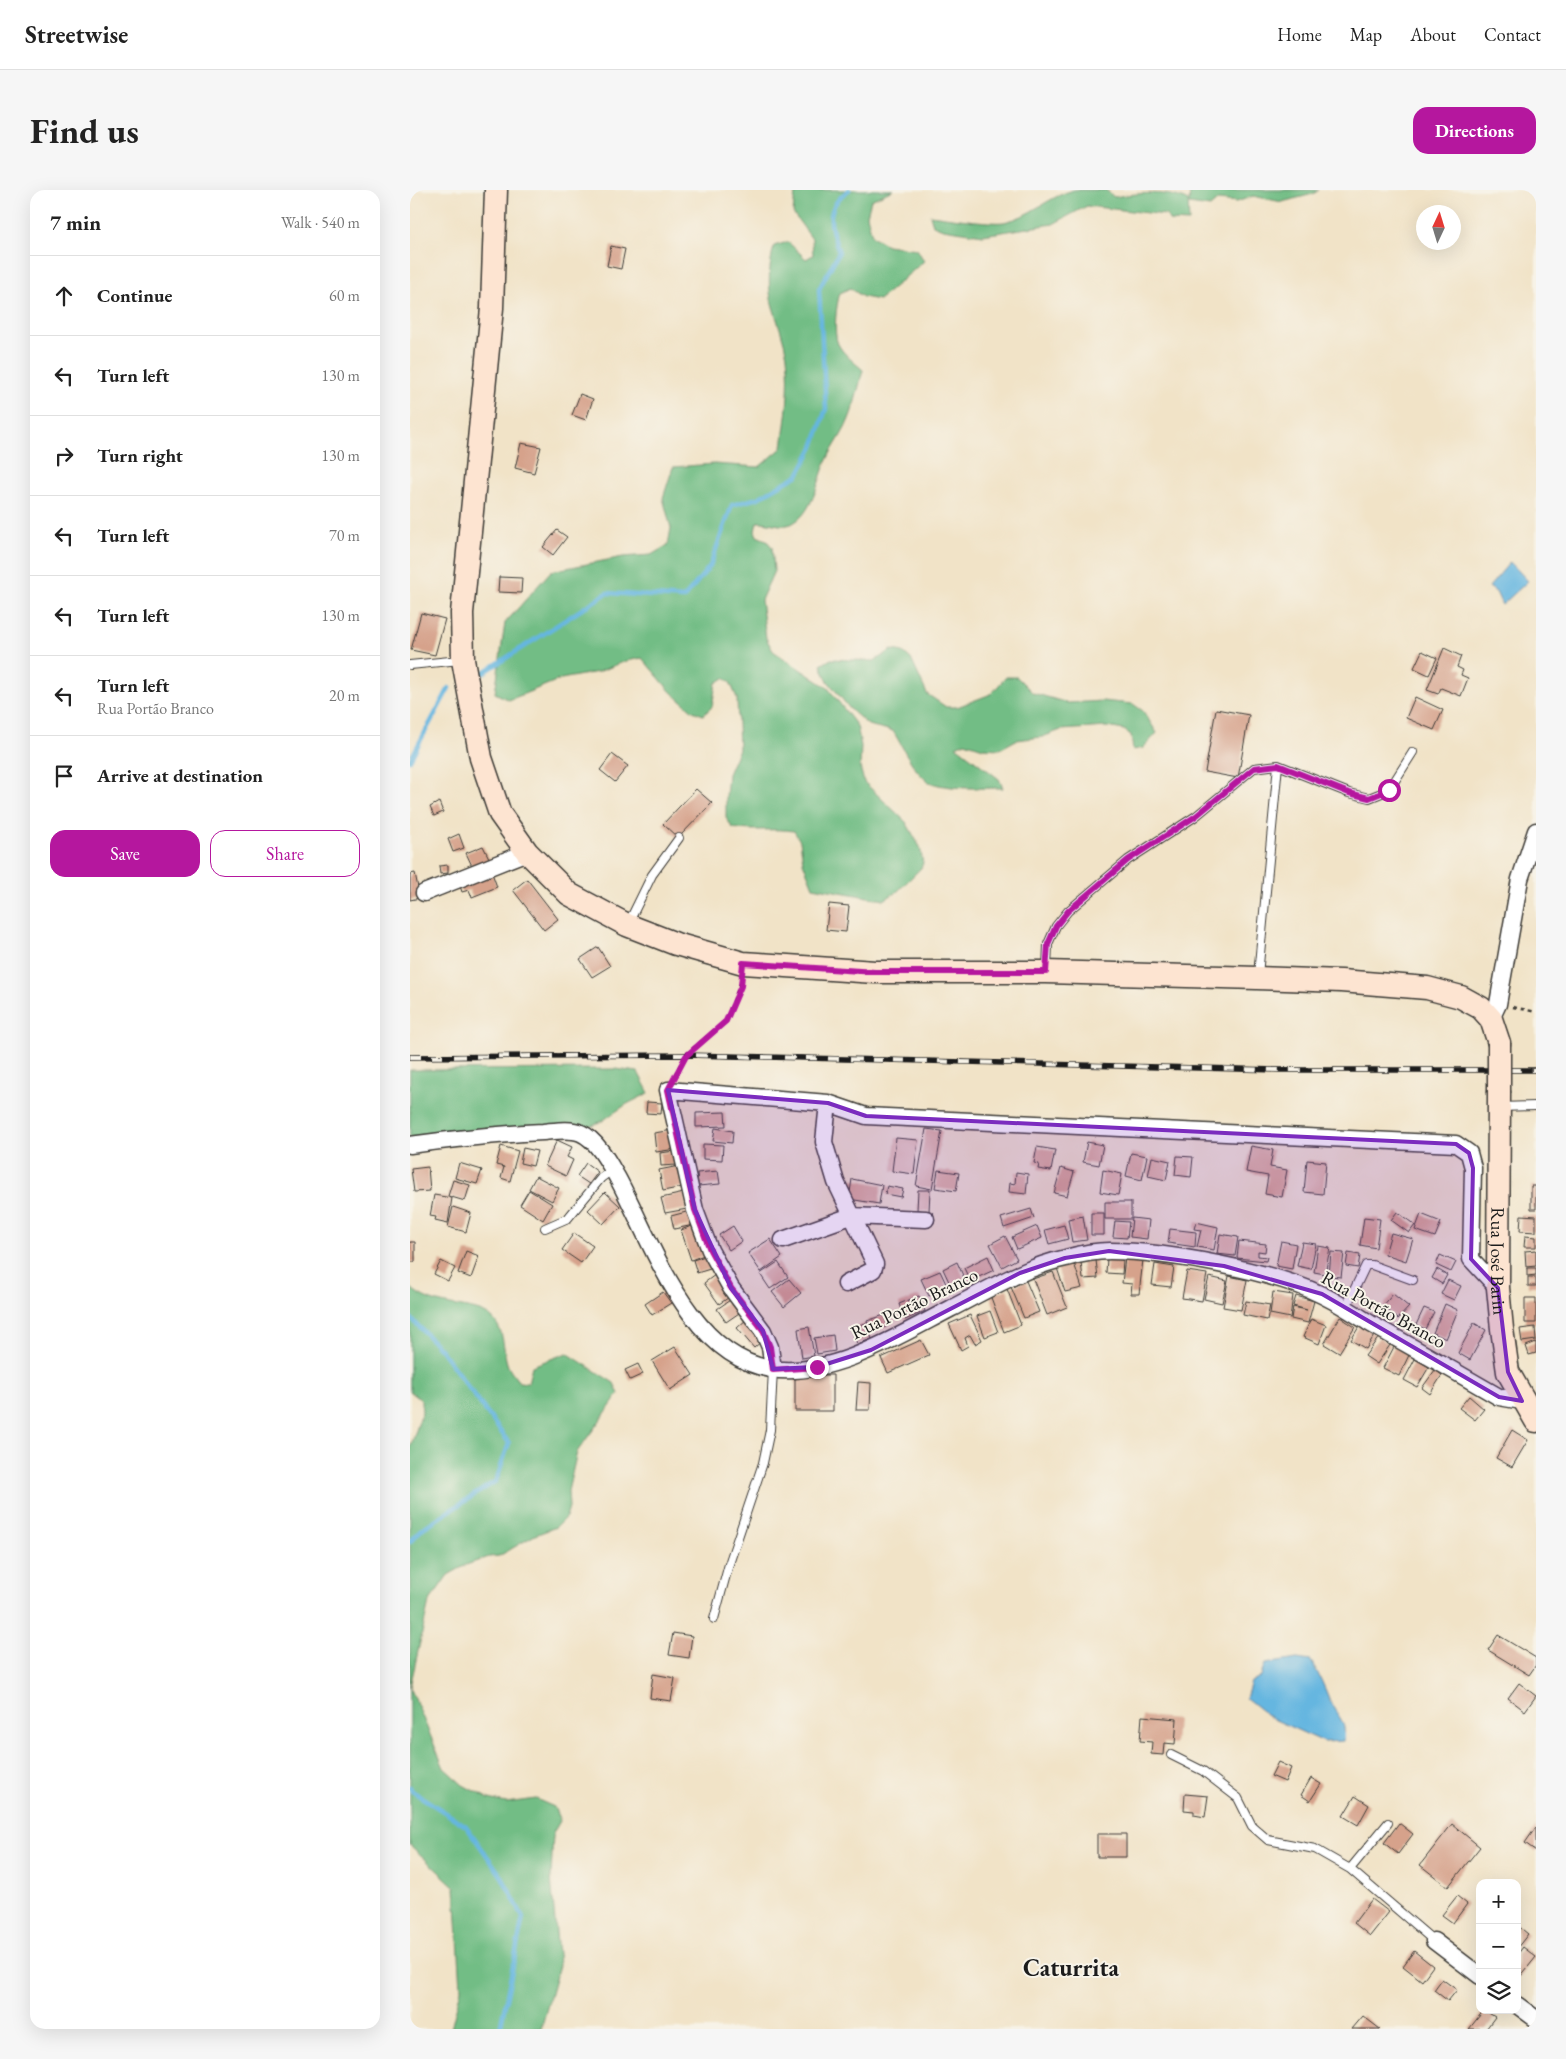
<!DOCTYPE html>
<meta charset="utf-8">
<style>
body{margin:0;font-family:"EB Garamond",serif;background:#f6f6f6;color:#222}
.controls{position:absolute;right:15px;bottom:15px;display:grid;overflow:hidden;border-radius:10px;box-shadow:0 5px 20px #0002}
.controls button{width:45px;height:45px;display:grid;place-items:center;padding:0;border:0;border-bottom:1px solid #e0e0e0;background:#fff;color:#222;font:25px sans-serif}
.compass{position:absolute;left:1006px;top:15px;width:45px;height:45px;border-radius:50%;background:#fff;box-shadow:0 5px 20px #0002;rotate:4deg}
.stop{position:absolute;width:15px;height:15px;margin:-11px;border:4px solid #b5179e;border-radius:50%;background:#fff}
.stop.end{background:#b5179e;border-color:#fff;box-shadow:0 1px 5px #0008}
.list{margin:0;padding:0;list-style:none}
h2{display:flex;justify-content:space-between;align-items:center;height:65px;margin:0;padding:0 20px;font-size:21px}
h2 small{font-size:16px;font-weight:400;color:#767676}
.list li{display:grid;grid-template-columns:32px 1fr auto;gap:15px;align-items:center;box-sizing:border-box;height:80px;padding:0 20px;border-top:1px solid #e0e0e0}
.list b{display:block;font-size:19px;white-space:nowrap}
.list p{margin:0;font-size:16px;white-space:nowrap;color:#767676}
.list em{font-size:16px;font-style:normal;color:#767676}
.actions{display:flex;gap:10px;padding:15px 20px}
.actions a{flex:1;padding:11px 0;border:1px solid #b5179e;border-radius:15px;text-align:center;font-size:18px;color:#b5179e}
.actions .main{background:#b5179e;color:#fff}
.icon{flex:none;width:28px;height:28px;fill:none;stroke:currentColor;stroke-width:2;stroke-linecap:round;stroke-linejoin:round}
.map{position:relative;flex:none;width:1126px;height:1839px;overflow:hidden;border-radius:15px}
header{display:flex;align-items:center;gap:30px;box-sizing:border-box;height:70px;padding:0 25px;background:#fff;border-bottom:1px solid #e0e0e0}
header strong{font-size:24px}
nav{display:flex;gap:28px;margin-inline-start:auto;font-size:18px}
.intro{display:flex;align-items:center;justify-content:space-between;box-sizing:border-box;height:120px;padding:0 30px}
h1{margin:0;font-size:35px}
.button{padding:12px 22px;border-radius:15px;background:#b5179e;color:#fff;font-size:18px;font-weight:700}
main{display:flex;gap:30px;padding:0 30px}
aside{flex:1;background:#fff;border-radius:15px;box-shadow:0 5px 20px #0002}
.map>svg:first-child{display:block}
.forest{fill:#72bd85;stroke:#476c50}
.water{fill:#65b6e0;stroke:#40697e}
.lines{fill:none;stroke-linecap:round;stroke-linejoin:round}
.stream{stroke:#65b6e0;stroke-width:4.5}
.building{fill:#d6a28b}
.service-casing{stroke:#3c3a36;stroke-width:10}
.minor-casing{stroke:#3c3a36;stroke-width:19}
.secondary-casing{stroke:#3c3a36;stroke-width:25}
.path{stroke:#3c3a36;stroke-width:2.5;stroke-dasharray:4 4;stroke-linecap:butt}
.service{stroke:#fff;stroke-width:8}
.minor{stroke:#fff;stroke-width:16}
.secondary{stroke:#fde4d1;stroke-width:22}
.rail-casing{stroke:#1c1c1c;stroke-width:5.5}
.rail{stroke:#f7f3e8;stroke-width:4;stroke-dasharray:11;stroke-linecap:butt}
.secondary-bridge-casing{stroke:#3c3a36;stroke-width:25;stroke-linecap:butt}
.secondary-bridge{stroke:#fde4d1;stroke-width:22}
.route{stroke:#b5179e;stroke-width:6}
.marked{fill:#7b2cbf;fill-opacity:0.2;stroke:#7b2cbf;stroke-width:4;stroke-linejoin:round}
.labels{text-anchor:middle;stroke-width:4;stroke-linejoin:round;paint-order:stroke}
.street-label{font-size:19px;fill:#1c1c1c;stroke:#f7f3e8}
.district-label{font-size:24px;font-weight:bold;fill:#1c1c1c;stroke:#f7f3e8}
</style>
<header>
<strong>Streetwise</strong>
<nav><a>Home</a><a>Map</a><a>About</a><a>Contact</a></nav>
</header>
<div class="intro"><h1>Find us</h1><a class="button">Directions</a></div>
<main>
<aside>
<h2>7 min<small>Walk · 540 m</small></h2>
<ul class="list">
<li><svg class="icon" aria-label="ahead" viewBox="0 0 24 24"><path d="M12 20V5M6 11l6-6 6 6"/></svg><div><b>Continue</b></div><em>60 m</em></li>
<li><svg class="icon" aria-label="left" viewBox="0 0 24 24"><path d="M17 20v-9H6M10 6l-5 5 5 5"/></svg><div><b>Turn left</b></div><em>130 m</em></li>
<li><svg class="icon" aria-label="right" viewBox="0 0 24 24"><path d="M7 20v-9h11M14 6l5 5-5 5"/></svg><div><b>Turn right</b></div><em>130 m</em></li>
<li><svg class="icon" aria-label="left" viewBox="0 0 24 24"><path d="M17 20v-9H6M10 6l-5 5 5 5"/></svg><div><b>Turn left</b></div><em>70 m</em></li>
<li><svg class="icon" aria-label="left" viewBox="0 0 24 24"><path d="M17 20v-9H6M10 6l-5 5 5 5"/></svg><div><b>Turn left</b></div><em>130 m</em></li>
<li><svg class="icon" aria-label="left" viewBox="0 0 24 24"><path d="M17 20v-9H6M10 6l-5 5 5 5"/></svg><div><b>Turn left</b><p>Rua Portão Branco</p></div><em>20 m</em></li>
<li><svg class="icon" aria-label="arrive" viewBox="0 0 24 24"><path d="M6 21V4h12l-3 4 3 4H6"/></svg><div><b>Arrive at destination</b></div></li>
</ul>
<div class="actions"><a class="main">Save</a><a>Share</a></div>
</aside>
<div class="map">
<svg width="1126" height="1839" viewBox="0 0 1126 1839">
<rect width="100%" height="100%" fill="#f7f3e8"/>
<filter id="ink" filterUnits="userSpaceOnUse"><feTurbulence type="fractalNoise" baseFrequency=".02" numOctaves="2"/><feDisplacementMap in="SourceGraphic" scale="10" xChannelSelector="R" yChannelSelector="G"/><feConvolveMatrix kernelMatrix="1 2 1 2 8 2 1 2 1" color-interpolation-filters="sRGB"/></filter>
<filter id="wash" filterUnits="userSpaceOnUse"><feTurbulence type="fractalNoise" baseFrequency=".0096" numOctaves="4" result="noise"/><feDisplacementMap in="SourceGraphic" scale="20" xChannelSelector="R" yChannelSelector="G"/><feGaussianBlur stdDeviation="1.12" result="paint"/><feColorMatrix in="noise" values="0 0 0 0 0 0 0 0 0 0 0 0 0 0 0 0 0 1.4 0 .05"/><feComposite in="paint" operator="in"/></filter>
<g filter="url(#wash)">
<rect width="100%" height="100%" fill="#f1e3c7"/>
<!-- forest -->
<path class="forest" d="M388,0H483L461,10L457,25L462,46L477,55L507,59L514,71L469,110L453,107L440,98L430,103C426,114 423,144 428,154C434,165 444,172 453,180C448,199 444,220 435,238C429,250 421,260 416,272C408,291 402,325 381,334C371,338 358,331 347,332L345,341L347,346L356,350L362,357L364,381L351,410L356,448L363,461L418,498L447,536L451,556L450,577L454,592L496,632L510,657L513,673L511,678L488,701L474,710L403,697L393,672L390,651L384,641C364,638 343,642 323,638L316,628V607L318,584L329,559L327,508L320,492L314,488L306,493L302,517L293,525L283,521L261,502L232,468L216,471L188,482L151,489L99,510L85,503L95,433L141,381L213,367L241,365L258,355L261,338L253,308L263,277L304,274L349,277L372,258C376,227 381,197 377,166C374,149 368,133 363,117C357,98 359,75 364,56L378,52L396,69L403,65L402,49L383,23L385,3Z
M664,0H696L704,7C727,3 759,0 778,11L779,32L760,31L756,25L677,16L643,34L573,45L533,39L523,35L520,25C537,27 579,34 594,32C620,27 639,6 664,0Z
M780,0H909L903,4L872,12L843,6L827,12L808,10L800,17L779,14Z
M482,460L493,462L501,469L517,504L536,517H547L581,504L596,487H607L623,503L658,513L692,511L723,514L733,521L747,543L733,558L723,560L721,545L714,540L697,537L651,540L632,547L606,550L590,559L573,558L555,552L546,556L589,589L593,598C576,598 529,600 516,590C501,577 493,557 483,541L458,535L440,519L417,490L411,475L421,469L464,471Z
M205,879L228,882L239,903L217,914L192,931L180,936L0,948V880Z
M0,1097C24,1121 65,1112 82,1128C96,1142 92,1160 98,1176C100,1181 105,1187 109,1192L118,1193L122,1176L157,1163L204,1193L209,1204L167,1262L158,1301L159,1317L156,1327L146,1337L125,1345L89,1366L79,1367L56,1375L38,1385L19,1412L0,1497L34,1578L53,1595L79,1609L96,1613L126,1609L144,1617L150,1631L143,1643L141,1688L149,1775L131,1839H41L51,1799L45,1697L0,1655V1259L12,1222L11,1210L0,1201Z"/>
<!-- water -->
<path class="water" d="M1100,372L1118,391L1092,415L1086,402L1079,397Z
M887,1469L901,1471C909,1484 914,1496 920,1511C927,1528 937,1529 934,1551L914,1552L861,1528L836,1508L841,1492L851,1486L855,1474Z"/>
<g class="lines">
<!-- stream -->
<path class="stream" d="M73,483L197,403L274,408L300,376L322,315L348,308L388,285L403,257L416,219L409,99L429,62C420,36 413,18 439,0
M0,570L39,498
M0,1127L31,1160L99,1253L86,1291L13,1338L0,1352
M0,1597L2,1601L56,1636L92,1687L113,1727L90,1839"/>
</g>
<g id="blocks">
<!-- building -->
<path class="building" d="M201,56L215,59L211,79L197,76Z
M170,204L183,209L176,230L162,225Z
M111,253L131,257L124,283L105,278Z
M147,340L157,347L143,365L133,357Z
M89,387L112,388L111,403L88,402Z
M11,423L35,429L25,465L1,460Z
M1034,458L1051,466L1047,477L1053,480L1051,485L1058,488L1051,506L1031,498L1028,504L1017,500Z
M1012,461L1027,468L1019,485L1004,478Z
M1005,507L1033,520L1024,540L996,528Z
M806,519L839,525L828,588L795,582Z
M202,564L218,576L205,592L190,580Z
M286,599L302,613L268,648L253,634Z
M29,612L33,622L24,626L20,617Z
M49,644L54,658L43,662L38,649Z
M73,656L80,670L63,678L56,663Z
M38,675V683L30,684L29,676Z
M5,683L10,708L0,710V684Z
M82,683L87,697L62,707L59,700L52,702L50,696Z
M117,689L148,729L134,740L103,700Z
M419,714L439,716L436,742L416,740Z
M188,757L200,776L182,787L170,769Z
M237,912L252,913L251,924L236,923Z
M315,922L316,936L286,937V923Z
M305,938L323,941L322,953L303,951Z
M516,939L532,941L522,999L506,996Z
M263,940L266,959L246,962L244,943Z
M486,948L508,950L504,984L482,981Z
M147,950L162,957L157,967L163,970L156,986L135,976Z
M677,952L693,955L689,975L673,972Z
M293,954L313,955L312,970L293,969Z
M91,956L108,961L100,991L91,988L94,977L86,975Z
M841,956L863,960L860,977L877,980L872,1007L855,1004L858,986L836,982Z
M627,957L645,960L641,981L628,979L629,974L624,973Z
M113,958L127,961L123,976L110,973Z
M265,961L266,975L251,976L250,963Z
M721,963L737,966L732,990L716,986Z
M767,966L783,967L781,987L765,985Z
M742,967L760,971L756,990L738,986Z
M897,970L916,972L913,1004L894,1002Z
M49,973L72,980L67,994L45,988Z
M176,973L188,982L179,994L167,986Z
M269,976L273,997L253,1001L249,980Z
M18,977L20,1001L4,1002L1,979Z
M651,978L664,982L657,1006L644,1003Z
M528,980L549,983L546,1001L525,998Z
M693,980L712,984L708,1005L690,1002Z
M308,981L310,994L288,996L287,983Z
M606,982L618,984L616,1004L599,1002L600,993L605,994Z
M126,986L149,998L142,1011L119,999Z
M442,989L472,995L469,1014L439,1009Z
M43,990L60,995L55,1011L38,1006Z
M477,996L493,999L491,1007L475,1004Z
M1121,996H1126V1019H1121Z
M119,1000L142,1014L133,1030L110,1015Z
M508,1000H520L519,1021L507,1020Z
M195,1002L210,1016L193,1034L178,1020Z
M274,1003L277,1019L255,1023L251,1008Z
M24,1005L42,1008L38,1033L25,1030L26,1027L20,1026Z
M695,1012H721V1029H695Z
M43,1017L61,1023L56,1042L38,1037Z
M621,1019L624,1028L594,1038L591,1028Z
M280,1021L284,1035L264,1039L261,1026Z
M987,1022L1005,1035L999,1043L981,1030Z
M681,1023H694V1045H681Z
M1011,1024L1031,1032L1025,1047L1005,1040Z
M1111,1025L1126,1026V1042L1110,1041Z
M673,1026L677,1050L662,1052L658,1029Z
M954,1027L970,1029L966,1058L950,1055Z
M722,1028L739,1030L737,1049L720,1047Z
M705,1031L719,1032L717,1048L703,1047Z
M786,1032L808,1037L804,1060L787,1057L791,1040L784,1039Z
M284,1035L294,1065L281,1070L271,1040Z
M654,1035L658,1049L639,1054L635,1040Z
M323,1036L332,1051L319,1060L309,1045Z
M627,1036L632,1048L607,1059L602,1047Z
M760,1039L786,1042L785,1057L758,1053Z
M164,1043L183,1056L171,1073L152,1060Z
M981,1043L1003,1049L996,1071L975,1064Z
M810,1044L828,1047L825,1066L807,1064Z
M595,1046L607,1069L592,1077L580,1054Z
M1115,1046L1126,1047V1057H1114Z
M360,1049L372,1067L351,1082L338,1063Z
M829,1051L856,1054L855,1062L848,1061V1066L857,1067L856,1071L827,1068Z
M871,1051L886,1054L882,1079L866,1076Z
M0,1052H5V1072H0Z
M892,1052L906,1054L901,1079L887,1076Z
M908,1056L920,1058L915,1084L904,1082Z
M1126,1060V1076L1116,1077L1115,1061Z
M56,1061L69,1066L61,1088L48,1083Z
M921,1062L934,1063L931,1087L919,1086Z
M938,1063L950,1065L948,1078L936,1076Z
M1030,1065L1046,1072L1041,1082L1026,1075Z
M295,1066L300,1079L287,1083L283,1070Z
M578,1066L584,1080L560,1091L554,1078Z
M697,1068L713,1070L712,1084L696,1083Z
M715,1068L733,1070L729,1104H721L722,1094L712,1093Z
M686,1070L688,1088L673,1089L671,1072Z
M31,1071L45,1078L38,1091L24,1084Z
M368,1072L378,1087L360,1099L350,1084Z
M547,1072L555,1090L541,1096L533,1079Z
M664,1073L672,1098L655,1102L647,1078Z
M745,1074L764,1077L761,1097L742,1095Z
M1117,1078H1126V1085L1117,1086Z
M1027,1079L1037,1085L1032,1094L1022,1088Z
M530,1081L538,1098L519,1106L511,1089Z
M777,1081L797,1084L792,1111L772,1108Z
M643,1082L657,1117L637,1125L623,1089Z
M305,1085L321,1106L309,1114L294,1093Z
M819,1086L837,1090L831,1120L813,1117Z
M799,1087L817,1091L812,1113L794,1109Z
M1118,1087H1126V1096H1118Z
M379,1089L391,1103L374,1117L362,1102Z
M1038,1090L1051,1096L1044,1110L1031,1104Z
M616,1091L629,1122L614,1128L601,1097Z
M597,1099L611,1135L594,1142L580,1105Z
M253,1102L261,1113L242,1125L235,1114Z
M863,1102L883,1105L880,1128L860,1124Z
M983,1104L999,1117L988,1129L973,1116Z
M509,1106L515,1121L495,1130L489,1114Z
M886,1106L904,1111L898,1133L881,1129L883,1117L897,1120L883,1116Z
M323,1108L332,1121L316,1132L307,1119Z
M1115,1108H1126V1133H1115Z
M836,1111L860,1115L857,1130L833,1125Z
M1035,1114L1048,1120L1036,1149L1023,1143Z
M1014,1118L1024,1122L1015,1139L1006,1135Z
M580,1121L588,1142L575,1147L567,1126Z
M474,1125L478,1136L461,1142L457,1131Z
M560,1125L572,1150L565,1154L560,1145L555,1148L558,1156L551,1160L539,1134Z
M930,1127L945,1137L929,1163L914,1154Z
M337,1129L354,1149L344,1158L327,1138Z
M901,1129L916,1135L909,1154L893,1147Z
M456,1133L462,1149L447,1154L441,1138Z
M1064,1133L1076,1140L1060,1170L1048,1163Z
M950,1135L965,1144L956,1159L941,1150Z
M399,1137L404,1166L392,1168L388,1139Z
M1125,1137L1126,1150L1112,1152L1110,1139Z
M423,1145L425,1161L407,1164L404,1148Z
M969,1147L980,1155L967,1174L955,1166Z
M511,1150L519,1165L478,1183L471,1168Z
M1126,1152V1163L1119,1165L1116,1156Z
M985,1155L1000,1163L989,1186L973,1178Z
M265,1157L283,1185L260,1200L242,1171Z
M1005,1169L1019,1177L1007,1197L994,1190Z
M228,1174L233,1184L220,1190L215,1180Z
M1025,1180L1032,1185L1020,1204L1012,1198Z
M385,1185H423V1221H385Z
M448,1192L461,1193L460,1220H446Z
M1059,1206L1074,1219L1065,1230L1049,1218Z
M1102,1240L1118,1250L1102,1277L1086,1268Z
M263,1443L282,1446L279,1468L259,1465Z
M1088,1445L1126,1468V1475L1119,1485L1078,1460Z
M243,1484L265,1488L261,1511L240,1508Z
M1109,1493L1126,1506L1115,1521L1098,1508Z
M732,1526L767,1529L765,1554L754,1553L753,1565L741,1564L742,1552L730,1551Z
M868,1572L881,1578L875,1592L861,1586Z
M901,1588L911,1594L900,1611L891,1605Z
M775,1604L798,1606L795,1627L784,1625V1621L774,1620Z
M945,1606L959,1615L948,1635L933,1626Z
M989,1633L1003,1644L988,1664L974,1653Z
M1042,1634L1070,1657L1038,1697L1010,1675Z
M1126,1637V1661L1115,1653Z
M687,1644H716V1667H687Z
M1047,1706L1057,1714L1043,1733L1032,1725Z
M962,1709L979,1722L960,1746L944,1733Z
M1107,1735L1118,1744L1107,1758Z
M1113,1757L1126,1767L1110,1787L1107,1785V1765Z
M1004,1761L1023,1776L1012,1791L993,1776Z
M1032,1789L1047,1800L1038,1811L1024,1800Z
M1074,1820L1085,1827L1076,1839H1059Z
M953,1826L970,1839H942Z"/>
</g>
</g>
<g filter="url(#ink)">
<use href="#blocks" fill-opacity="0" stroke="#3c3a36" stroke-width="1"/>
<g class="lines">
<!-- service casing -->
<g class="service-casing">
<path id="service" d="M0,475L50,470
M218,734L242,685L269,648
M637,779L638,754L646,736L658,721L718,670L786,626L844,578L868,575
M848,785L868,575L939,603L959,608L979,600L1003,562
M1090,917L1126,916
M135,1038L158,1028L191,988L202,980
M935,1119L956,1075H962L1003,1090
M304,1429L319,1374L353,1273L360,1240L363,1179
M761,1565L793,1581L828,1608L842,1636L858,1650L905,1659L940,1679L1024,1751
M940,1679L978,1633"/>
</g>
<!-- minor casing -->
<g class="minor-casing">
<path id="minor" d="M14,703L117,662
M1081,829L1088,814L1110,689L1126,641
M418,913L414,952L426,992L465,1074L463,1080L436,1094
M0,955C44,949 88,944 133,942C145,941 160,938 171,943C187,950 199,973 207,987C242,1051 278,1166 361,1179C421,1188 488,1146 540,1119C577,1100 615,1077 656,1068C670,1064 686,1061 700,1061C755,1061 863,1081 912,1105C929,1113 945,1124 961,1134C1004,1158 1046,1182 1089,1207L1112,1211
M373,1050L441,1026L516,1029
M363,1179L360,1157L353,1141L321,1098L300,1060L285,1020L258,900L418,913L456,926L1046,954L1059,963L1063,978L1061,1069L1088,1098
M1024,1751L1070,1786
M1107,1815L1126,1829"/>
</g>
<!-- secondary casing -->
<g class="secondary-casing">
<g id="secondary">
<path d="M86,0L82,118L52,423L53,470L71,568L90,624L117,662L159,704L217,735L266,754L333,773L465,782H636L847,788L931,791L1017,798L1051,807L1071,818L1081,829L1089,853"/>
<path id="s1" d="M1089,903L1088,1098L1092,1139L1098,1182L1126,1231"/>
</g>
</g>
<!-- path -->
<path class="path" d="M1103,817L1126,822
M265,885L276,865L316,831L331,792"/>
<!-- service -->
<use href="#service" class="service"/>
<!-- minor -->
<use href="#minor" class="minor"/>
<!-- secondary -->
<use href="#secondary" class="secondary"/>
<!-- rail casing -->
<g class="rail-casing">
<path id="rail" d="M0,867L276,865L870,880H1126"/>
</g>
<!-- rail -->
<use href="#rail" class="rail"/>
<!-- secondary-bridge casing -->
<g class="secondary-bridge-casing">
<path id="secondary-bridge" d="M1089,903V853"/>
</g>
<!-- secondary-bridge -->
<use href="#secondary-bridge" class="secondary-bridge"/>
</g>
</g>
<g class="lines" filter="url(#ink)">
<!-- route -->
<path class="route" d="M407,1177L363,1180L360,1157L353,1140L321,1098L300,1060L285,1020L258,900L276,866L316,831L331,796L333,773L465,782H636L638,754L646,736L658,721L718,670L786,626L844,578L868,575L939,603L959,608L979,600"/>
</g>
<!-- marked area -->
<path class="marked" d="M258,900L418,913L456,926L1046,954L1059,963L1063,978L1061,1069L1088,1098L1098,1182L1112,1211L1089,1207L912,1104L814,1076L699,1061L655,1068L610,1083L461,1160L407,1177L363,1179L353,1141L321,1098L285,1020Z"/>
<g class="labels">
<!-- street labels -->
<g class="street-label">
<text dy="7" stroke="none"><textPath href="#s1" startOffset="168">Rua José Barin</textPath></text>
<text transform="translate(504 1113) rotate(-26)" y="7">Rua Portão Branco</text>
<text transform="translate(974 1119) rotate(29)" y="7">Rua Portão Branco</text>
</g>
<!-- district labels -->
<g class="district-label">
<text x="661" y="1786">Caturrita</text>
</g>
</g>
</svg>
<div class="controls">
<button>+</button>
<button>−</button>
<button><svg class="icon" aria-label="layers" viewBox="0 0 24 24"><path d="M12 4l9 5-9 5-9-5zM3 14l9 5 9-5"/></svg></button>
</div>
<svg class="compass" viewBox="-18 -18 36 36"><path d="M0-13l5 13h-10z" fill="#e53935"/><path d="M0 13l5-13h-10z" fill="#767676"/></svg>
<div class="stop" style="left:979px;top:600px"></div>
<div class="stop end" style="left:407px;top:1177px"></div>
</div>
</main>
